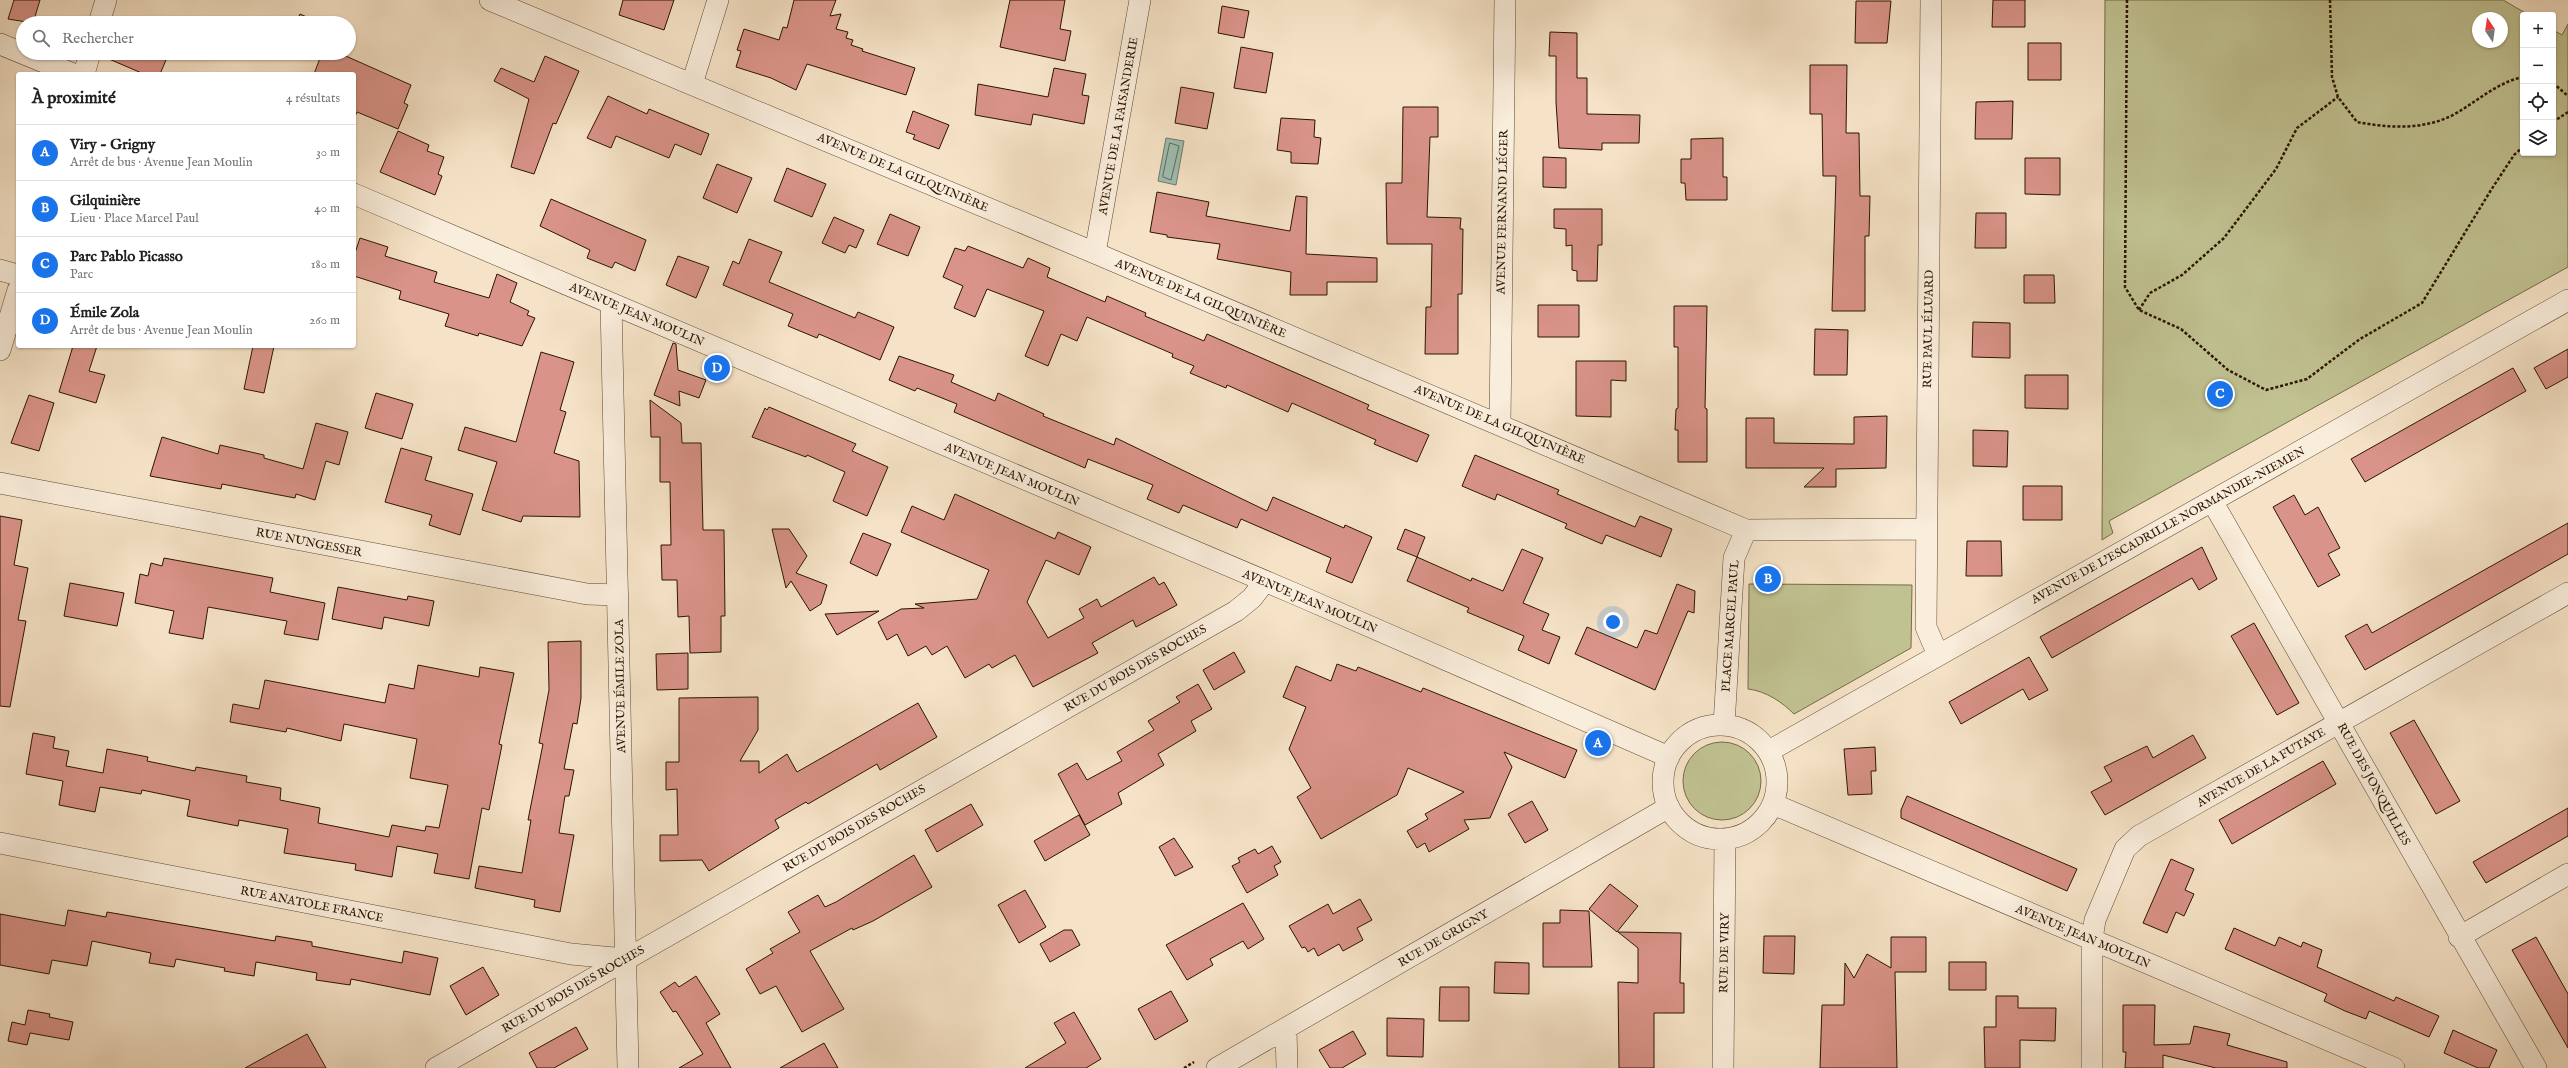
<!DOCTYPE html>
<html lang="fr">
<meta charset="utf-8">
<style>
body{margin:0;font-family:"IM FELL English",serif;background:#f2f2f2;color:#202124}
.controls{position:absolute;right:12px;top:12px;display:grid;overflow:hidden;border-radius:4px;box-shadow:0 1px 3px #0004}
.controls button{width:36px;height:36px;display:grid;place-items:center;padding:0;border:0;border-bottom:1px solid #e0e0e0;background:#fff;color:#202124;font:20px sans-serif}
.compass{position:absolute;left:2472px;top:12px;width:36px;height:36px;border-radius:50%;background:#fff;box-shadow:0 1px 3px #0004;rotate:347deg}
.you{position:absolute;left:1613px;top:622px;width:14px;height:14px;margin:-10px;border:3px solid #fff;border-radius:50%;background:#1a73e8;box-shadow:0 0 0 6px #1a73e833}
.badge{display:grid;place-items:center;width:26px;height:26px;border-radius:50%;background:#1a73e8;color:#fff;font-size:13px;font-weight:700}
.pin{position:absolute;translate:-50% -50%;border:2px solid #fff;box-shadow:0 1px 4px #0006}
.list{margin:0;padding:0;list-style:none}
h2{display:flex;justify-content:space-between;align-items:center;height:52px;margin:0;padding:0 16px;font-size:17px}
h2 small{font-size:13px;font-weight:400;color:#757577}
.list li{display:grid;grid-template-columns:26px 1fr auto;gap:12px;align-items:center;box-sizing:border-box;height:56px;padding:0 16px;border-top:1px solid #e0e0e0}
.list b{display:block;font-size:15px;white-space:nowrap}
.list p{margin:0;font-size:13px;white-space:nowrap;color:#757577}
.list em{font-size:13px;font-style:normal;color:#757577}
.icon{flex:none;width:22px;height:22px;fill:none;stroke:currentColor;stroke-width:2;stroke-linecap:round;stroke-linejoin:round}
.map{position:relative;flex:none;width:2568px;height:1068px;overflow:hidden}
.search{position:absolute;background:#fff;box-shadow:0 1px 3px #0004;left:16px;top:16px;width:340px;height:44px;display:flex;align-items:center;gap:10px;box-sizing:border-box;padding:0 14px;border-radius:22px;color:#757577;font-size:15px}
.panel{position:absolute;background:#fff;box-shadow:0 1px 3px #0004;left:16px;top:72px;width:340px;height:276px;border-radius:4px}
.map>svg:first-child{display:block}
.green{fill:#c1c292;stroke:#766b4a;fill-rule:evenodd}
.water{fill:#9dbeb1;stroke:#707a6b}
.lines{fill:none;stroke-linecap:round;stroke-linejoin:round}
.shore{stroke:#64695a;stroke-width:1}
.building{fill:#d99388;stroke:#2c1402}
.minor-casing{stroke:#5e4833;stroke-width:22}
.path{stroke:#2c1402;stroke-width:2.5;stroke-dasharray:3 2;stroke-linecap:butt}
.minor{stroke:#f9eddb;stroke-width:21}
.labels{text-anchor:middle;stroke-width:4;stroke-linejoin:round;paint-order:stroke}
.street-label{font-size:12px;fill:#2c1402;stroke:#f9eddb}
</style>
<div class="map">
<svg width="2568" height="1068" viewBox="0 0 2568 1068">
<rect width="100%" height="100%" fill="#f6e3c7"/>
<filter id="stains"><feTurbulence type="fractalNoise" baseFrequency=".005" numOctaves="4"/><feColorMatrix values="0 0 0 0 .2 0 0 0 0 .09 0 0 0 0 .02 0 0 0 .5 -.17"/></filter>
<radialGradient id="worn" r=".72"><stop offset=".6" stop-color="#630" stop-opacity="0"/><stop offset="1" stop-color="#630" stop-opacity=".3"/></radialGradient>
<!-- green -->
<path class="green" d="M2105,0H2503L2529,15H2523V153H2553V30L2562,35L2568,24V267L2109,521L2113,533L2102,540ZM2478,18H2502V42H2478Z
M1749,584L1912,585L1911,648L1794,714C1782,702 1766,691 1748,689Z
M1683 781a39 39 0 1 1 78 0a39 39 0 1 1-78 0Z"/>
<!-- water -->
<path class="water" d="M1166,138L1184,141L1176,185L1158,181Z"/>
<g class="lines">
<!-- shore -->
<path class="shore" d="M1170,143L1179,146L1171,180L1163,177Z"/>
</g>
<!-- building -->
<path class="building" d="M14,0H40L33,23L8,19Z
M623,0H674L664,30L619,15Z
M794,0H836L830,16L841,14L836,29L848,32L846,38L853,40L851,45L863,49L862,51L915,68L906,95L807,64L796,90L771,78L736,67L741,51L737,50L744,29L779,40L783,27L787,28Z
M1010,0H1065L1060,29L1071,31L1065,61L1000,47Z
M1993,0H2025V27H1992Z
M1856,1H1891L1887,43H1855Z
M1222,6L1249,11L1244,38L1218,33Z
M300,14L320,23H296Z
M1550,32L1577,33V78H1587V114L1640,115L1639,143H1602V150L1559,148L1556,102V56H1549Z
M2028,43H2061V80H2028Z
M1241,47L1273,53L1266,93L1234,88Z
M102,53H169L160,74H144L102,56Z
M322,53H339L411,85L404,103L408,105L398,129L357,112L354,119V74H314Z
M545,56L579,71L556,124L553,123L534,174L511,167L529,99L494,81L501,68L534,82Z
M1810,65H1847L1846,133H1859L1860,196H1870L1869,236H1865V311H1832L1836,176H1823L1822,114H1810Z
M1054,68L1086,74L1082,95L1089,96L1084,124L1033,114L1031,125L975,115L978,84L1048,97Z
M1181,87L1214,93L1207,129L1175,123Z
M608,96L647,114L649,109L709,134L701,155L675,144L669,158L616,136L611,148L587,138Z
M2013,101L2012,139H1975L1976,102Z
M1403,107H1438V137H1430L1427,217L1461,218L1460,229H1463L1462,294H1458V354H1425L1426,307H1431L1432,244H1387L1386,183H1402Z
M913,111L949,125L939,149L913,139L915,135L906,132Z
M1281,118L1315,120L1314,137L1321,138L1318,164L1291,163V152L1277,150Z
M398,131L429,145L427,151L444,157L438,174L442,176L435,195L380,172Z
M1723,138V177H1727V200H1686L1685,183H1681V159H1691V139Z
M1543,157L1566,158V188L1543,187Z
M2025,158H2060V195L2025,194Z
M717,164L752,178L737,213L703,198Z
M787,168L826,184L812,217L774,201Z
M1157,192L1209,202L1206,216L1290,231L1296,196L1307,197L1306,254L1377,258V282H1327V295H1290L1291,272L1217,259L1220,244L1167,237V235L1150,232Z
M551,199L646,240L635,271L615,262L612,268L587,258L590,250L540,226Z
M1554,209H1602V245H1598L1597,281H1577V271L1572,270V245L1566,246V229L1554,228Z
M1976,213H2006V248H1975Z
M890,214L920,227L908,256L877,244Z
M834,217L864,230L856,248L849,245L845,253L822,243Z
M360,238L388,247L385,256L437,272L434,282L489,298L497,274L517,283L510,302L529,311L527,315L535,318L522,346L479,333L478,336L445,326L449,314L399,299L401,291L354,276V256Z
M749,239L782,252L769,282L855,318L858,312L894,327L880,360L819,334L817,338L788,326L793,314L723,285L733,261L739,264Z
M968,246L1023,268L1028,258L1050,268L1047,277L1105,302L1107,296L1146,313L1145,316L1204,341L1207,334L1369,405L1367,409L1429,435L1417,462L1374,444L1376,440L1292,403L1288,412L1227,385L1226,388L1190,373L1194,366L1172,357L1173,354L1087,317L1077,341L1061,334L1048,366L1025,356L1044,311L987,289L975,317L954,308L963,286L943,277L955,248L965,251Z
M678,256L709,267L696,298L666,285Z
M2024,275H2054L2055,303H2024Z
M1538,305H1579V337H1538Z
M1674,306H1707L1705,408L1707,409V462H1678V430H1675L1676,409L1678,408V347H1674Z
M1973,322L2010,323V358L1972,357Z
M1815,329L1848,330L1847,375H1814Z
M673,343L676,344L678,370L706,380L699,398L679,391L680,406L654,395Z
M73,346H97L89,371L105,375L96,403L59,392Z
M253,346H274L264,393L244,389Z
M2568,349V377L2546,389L2534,368Z
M541,352L574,362L560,410L566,412L554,453L579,461L580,517L523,516L521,522L482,510L497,462L458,450L465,427L516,442Z
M899,356L954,375L951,382L995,401L998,393L1044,414L1043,416L1114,445L1116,438L1267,511L1273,497L1344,528L1345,525L1372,537L1352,583L1326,572L1331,558L1241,519L1237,528L1183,505L1179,513L1147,499L1153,485L1088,459L1085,468L954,412L957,404L917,388L915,391L889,380Z
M1576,361H1626V381L1611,380V417L1576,416Z
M2513,368L2526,391L2365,482L2351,459Z
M2025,375H2068V409L2025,408Z
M376,393L413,404L402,439L365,428Z
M29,395L54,403L39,451L11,443Z
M650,400L681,423L682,443H701L703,530H724L725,616H721V652L690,653L689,616L678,617L677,580H662L661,545H671L670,482H660V437H651Z
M769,407L856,444L852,451L888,467L867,516L833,501L845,472L807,455L806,457L752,437L765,408L767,410Z
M1887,416L1886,468L1836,469V487H1804L1824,468H1746V418H1774V443L1854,444V417Z
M316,423L348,432L339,465L326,461L315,500L296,494L295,498L222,484L221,489L150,476L162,437L218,454L220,445L264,455V458L303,469Z
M1973,430L2008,431L2007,467L1973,466Z
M401,448L432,457L425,480L473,494L460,535L429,525L432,515L385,502Z
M1475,455L1559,490L1557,494L1635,527L1640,516L1672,529L1661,557L1606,535L1602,544L1565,528L1567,524L1497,494L1495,500L1462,486Z
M2023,486H2062V520H2023Z
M955,494L1055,539L1058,532L1091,547L1079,575L1046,560L1027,602L1048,638L1084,618L1079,609L1097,599L1101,607L1154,577L1159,585L1164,582L1177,605L1136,627L1133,620L1092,643L1098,653L1033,687L1015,655L992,668L989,664L965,678L947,646L932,655L926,646L908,656L897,634L887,640L878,622L901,609L924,608L915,604L977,599L989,570L901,532L912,506L944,520Z
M2294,495L2305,515L2318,507L2340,548L2328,554L2340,575L2318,587L2273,507Z
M0,516L22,520L14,565L28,568L18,620L26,621L10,707L0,706Z
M2568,523V554L2365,670L2345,636L2367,624L2372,633Z
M772,529H789L807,556L796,573L827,585L821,604L810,611L791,581L786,588Z
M1405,529L1425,537L1417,557L1397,549Z
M863,533L891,544L877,576L850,563Z
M1967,541H2001L2002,576H1966Z
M2202,547L2217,579L2199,590L2192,578L2052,658L2040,637Z
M1522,549L1543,558L1523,603L1549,614L1542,630L1560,637L1549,664L1518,650L1524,636L1467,612L1469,608L1407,581L1417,557L1471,581L1472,578L1503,591Z
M164,558L273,578L270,592L325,603L318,640L284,634L287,621L208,607L203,639L169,633L174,611L135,603L140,574L148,576L151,563L162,566Z
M70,583L124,593L117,626L64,616Z
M1677,584L1695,591L1694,613L1688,611L1655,690L1575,654L1587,627L1637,648L1645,630L1657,634Z
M338,587L407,600L408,596L434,601L429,626L384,617L382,629L332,619Z
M879,611L837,635L825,614Z
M2254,623L2299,703L2277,715L2231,636Z
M581,641V698L577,724L573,723L564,769L574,770L569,796H565L559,833L574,835L560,912L534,907L535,900L475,888L479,866L522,873L531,820H528L543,744L539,743L549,690L548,642Z
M1234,652L1245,672L1214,690L1203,670Z
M688,653V689L657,690L656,654Z
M2029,657L2048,690L2029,700L2023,689L1961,724L1949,702Z
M1337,664L1356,671L1358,667L1421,692L1423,688L1577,750L1565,778L1504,752L1512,767L1490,818L1464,820L1469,829L1429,852L1425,843L1417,848L1407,831L1428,819L1425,814L1464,792L1408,768L1397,795L1321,839L1297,797L1311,788L1289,749L1306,707L1283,697L1296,666L1331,681Z
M418,665L479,677L480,667L514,673L499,744L502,745L489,810L482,808L469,879L434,873L438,854L397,846L392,877L355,870L356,864L284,853L288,829L239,820L238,826L187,816L190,800L142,790L141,794L100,787L95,812L59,805L63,781L26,774L33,733L55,737L53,748L69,751L66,766L103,773L107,749L148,757L147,761L195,771L196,767L247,776L246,782L281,788L280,800L320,808L318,823L389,837L392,825L425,831L426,826L439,828L448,785L410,778L417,739L344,724L341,741L287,728L286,732L230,722L233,704L259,709L265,680L385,703L389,684L414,689Z
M1198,684L1212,709L1191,721L1196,731L1158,754L1164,765L1118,793L1122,804L1085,825L1058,774L1077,763L1087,780L1122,761L1117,752L1154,730L1148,721L1180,702L1176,697Z
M758,697V730L740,761H759V773L787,754L797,772L918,703L937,737L880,770L877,764L808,804L806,802L775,820L779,828L709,871L702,860L660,861V835H678L677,789L666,790V762H679V698Z
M2414,720L2460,801L2436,814L2390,733Z
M2193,735L2206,758L2105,815L2091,792L2112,781L2104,767L2147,746L2153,758Z
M1875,747L1876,771H1871L1872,794L1848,795L1844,749Z
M2323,761L2336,784L2232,844L2219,820Z
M1907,796L2077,869L2067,891L1901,818V810Z
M1532,801L1548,830L1525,843L1508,814Z
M971,804L983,825L937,852L925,830Z
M2568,808V836L2486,883L2473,862Z
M1079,815L1090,835L1045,861L1034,841Z
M1174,838L1193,867L1175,876L1159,847Z
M1272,846L1281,862L1274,866L1278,875L1247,893L1232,866L1240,862L1238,858L1255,849L1258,854Z
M914,855L932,887L873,921L853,930L852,928L810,951L844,1009L802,1032L776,986L760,994L746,969L773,953L770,949L800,932L788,912L818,895L825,907L836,902Z
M2171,859L2194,869L2185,890L2194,894L2184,916L2176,912L2167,933L2143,923Z
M1610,884L1638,906L1617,932L1589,909Z
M1025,890L1046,927L1019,943L998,905Z
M1360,899L1372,920L1357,928L1363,940L1343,951L1339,944L1318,956L1314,948L1308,952L1305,947L1302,948L1289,926L1328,904L1333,914Z
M1243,903L1264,939L1248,949L1243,941L1210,959L1213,965L1187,980L1166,945Z
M68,910L106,917L107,912L275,941L276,936L312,942V946L402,963L404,951L438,958L430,995L351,979L350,985L316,980L317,973L256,962L254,976L224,971L225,968L176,959L174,967L149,963L151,953L92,941L87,966L52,960L49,974L0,965V914L65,926Z
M1560,910L1589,911L1592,967H1543V923H1560Z
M2234,928L2275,946L2279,937L2301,947L2303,942L2322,950L2317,967L2394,1001L2396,997L2439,1016L2429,1037L2369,1011L2366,1019L2345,1011L2324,1001L2327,994L2225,949Z
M1064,930H1072L1080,945L1050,962L1040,944Z
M1618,932L1681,933L1680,983H1684V1013H1654V1068H1619L1618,982L1638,983V948Z
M1764,936H1795L1794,974L1763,973Z
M1891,937H1926V972H1895L1897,1068H1820L1822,1005H1844L1845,963L1854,978L1867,954L1891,968Z
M2536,937L2568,994V1048L2512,950Z
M1495,962L1529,963V994L1494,993Z
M1949,962H1986V990H1949Z
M483,967L499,995L466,1015L450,986Z
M696,976L720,1014L706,1023L731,1068H679L703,1054L676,1011L673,1012L660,992L675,982L679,987Z
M1440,987H1469V1021H1439Z
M1171,991L1188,1021L1155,1040L1138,1009Z
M1996,996H2018V1008H2056L2055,1041L2020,1040V1068H1985L1984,1027H1996Z
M2123,1005H2155L2154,1045L2190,1044L2194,1026L2230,1034L2227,1045L2287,1062V1068H2216L2163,1055V1068H2125L2126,1052H2123Z
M28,1010L50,1014L49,1017L73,1022L69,1040L30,1033L27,1045L8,1041L12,1022L25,1025Z
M1074,1012L1101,1059L1086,1068H1025L1066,1043L1054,1023Z
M1387,1018L1424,1019L1423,1057L1387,1056Z
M576,1027L588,1049L554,1068H537L529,1053Z
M2453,1030L2497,1050L2489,1068H2478L2444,1053Z
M1353,1031L1366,1054L1342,1068H1330L1319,1050Z
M307,1034L326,1068H245Z
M824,1043L838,1068H780Z"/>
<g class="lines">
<!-- minor casing -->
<g class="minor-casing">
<path id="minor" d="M490,0L1095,253L1746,530L1925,529
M1931,0L1926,627L1938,655
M99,23L106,0
M0,44L73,74
M84,74L90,53
M692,84L718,0
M354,194L1293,593L1669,757
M1095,253L1140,0
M0,270L18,275
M611,304L628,1068
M0,350L18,290
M1500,424L1505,0
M0,483L587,594L618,595
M2212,501L2536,1068
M1724,725L1734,558L1746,530
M1663 782a57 57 0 1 1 114 0a57 57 0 1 1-114 0Z
M1769,751L2568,300
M1773,804L2394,1068
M0,843L571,954L625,959
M2459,937L2568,874
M1286,1029L1287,1068
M436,1068L1236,611L1252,598L1265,581
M1217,1068L1669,807
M1723,1068L1725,839
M2092,1068V939L2095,920L2125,849L2139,836L2568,593"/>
</g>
<!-- path -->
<path class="path" d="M2127,0L2125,287L2139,310L2181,329L2228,370L2266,390L2307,379L2360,339L2422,303L2491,190L2514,155L2523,147
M2330,0L2332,77L2338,97L2357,122C2388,128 2422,130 2451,116C2476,103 2495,83 2523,77
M2553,83L2568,96
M2553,122L2568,112
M2139,310L2150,293L2182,275L2224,238L2276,169L2297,128L2338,97
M1184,1068L1194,1062"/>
<!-- minor -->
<use href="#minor" class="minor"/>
</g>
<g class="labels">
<!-- street labels -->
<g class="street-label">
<text transform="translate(1118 126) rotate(-80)" y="4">AVENUE DE LA FAISANDERIE</text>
<text transform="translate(903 172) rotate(23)" y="4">AVENUE DE LA GILQUINIÈRE</text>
<text transform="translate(1502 212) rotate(-89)" y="4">AVENUE FERNAND LÉGER</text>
<text transform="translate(1201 298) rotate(23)" y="4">AVENUE DE LA GILQUINIÈRE</text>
<text transform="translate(637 314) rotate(23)" y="4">AVENUE JEAN MOULIN</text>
<text transform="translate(1928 329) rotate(-89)" y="4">RUE PAUL ÉLUARD</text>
<text transform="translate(1500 424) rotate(23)" y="4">AVENUE DE LA GILQUINIÈRE</text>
<text transform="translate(1012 474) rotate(23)" y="4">AVENUE JEAN MOULIN</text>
<text transform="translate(2168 525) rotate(-29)" y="4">AVENUE DE L'ESCADRILLE NORMANDIE-NIEMEN</text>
<text transform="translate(309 542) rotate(11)" y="4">RUE NUNGESSER</text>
<text transform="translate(1310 601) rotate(23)" y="4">AVENUE JEAN MOULIN</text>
<text transform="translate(1730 626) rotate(-86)" y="4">PLACE MARCEL PAUL</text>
<text transform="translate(1135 668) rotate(-30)" y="4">RUE DU BOIS DES ROCHES</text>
<text transform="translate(620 686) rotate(-91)" y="4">AVENUE ÉMILE ZOLA</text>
<text transform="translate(2261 767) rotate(-30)" y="4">AVENUE DE LA FUTAYE</text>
<text transform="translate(2374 784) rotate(61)" y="4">RUE DES JONQUILLES</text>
<text transform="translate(854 828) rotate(-30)" y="4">RUE DU BOIS DES ROCHES</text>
<text transform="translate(312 904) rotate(11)" y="4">RUE ANATOLE FRANCE</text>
<text transform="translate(2083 936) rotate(23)" y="4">AVENUE JEAN MOULIN</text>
<text transform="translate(1443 938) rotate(-30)" y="4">RUE DE GRIGNY</text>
<text transform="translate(1724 953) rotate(-89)" y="4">RUE DE VIRY</text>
<text transform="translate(573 989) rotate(-30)" y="4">RUE DU BOIS DES ROCHES</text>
</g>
</g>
<rect width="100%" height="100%" filter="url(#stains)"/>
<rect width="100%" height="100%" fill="url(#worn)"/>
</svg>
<div class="controls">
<button>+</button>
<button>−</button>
<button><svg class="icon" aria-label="locate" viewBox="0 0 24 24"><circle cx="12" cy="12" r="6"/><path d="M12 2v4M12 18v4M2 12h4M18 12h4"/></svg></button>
<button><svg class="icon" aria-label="layers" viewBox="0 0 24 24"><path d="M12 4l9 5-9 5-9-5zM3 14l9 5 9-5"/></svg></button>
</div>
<svg class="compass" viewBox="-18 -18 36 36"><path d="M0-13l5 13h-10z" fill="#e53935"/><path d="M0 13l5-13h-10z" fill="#757577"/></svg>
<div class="you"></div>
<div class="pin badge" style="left:1598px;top:743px">A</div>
<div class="pin badge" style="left:1768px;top:579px">B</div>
<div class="pin badge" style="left:2220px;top:394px">C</div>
<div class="pin badge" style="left:717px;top:368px">D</div>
<div class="search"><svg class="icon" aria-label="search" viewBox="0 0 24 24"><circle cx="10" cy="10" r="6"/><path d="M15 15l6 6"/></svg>Rechercher</div>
<section class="panel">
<h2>À proximité<small>4 résultats</small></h2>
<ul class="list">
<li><span class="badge">A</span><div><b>Viry - Grigny</b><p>Arrêt de bus · Avenue Jean Moulin</p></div><em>30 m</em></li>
<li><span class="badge">B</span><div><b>Gilquinière</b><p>Lieu · Place Marcel Paul</p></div><em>40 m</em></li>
<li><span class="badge">C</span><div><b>Parc Pablo Picasso</b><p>Parc</p></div><em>180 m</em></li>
<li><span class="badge">D</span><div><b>Émile Zola</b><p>Arrêt de bus · Avenue Jean Moulin</p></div><em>260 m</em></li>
</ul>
</section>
</div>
